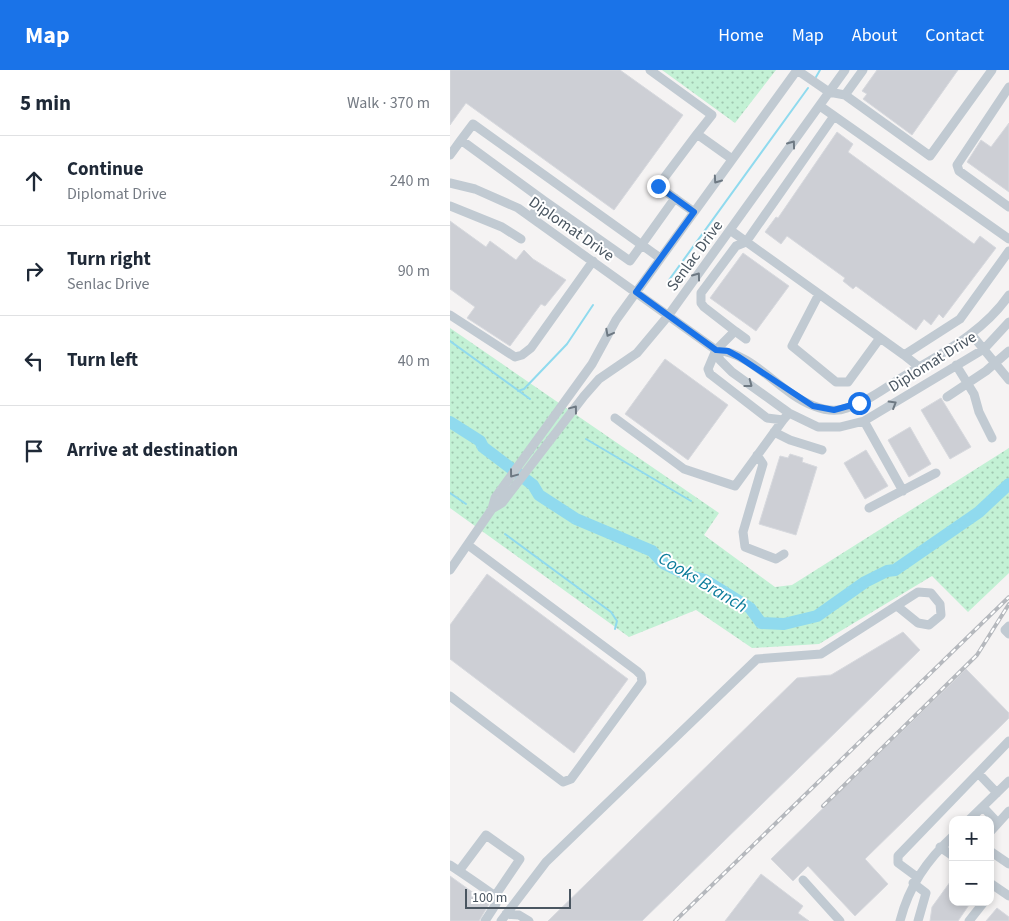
<!DOCTYPE html>
<meta charset="utf-8">
<style>
body{margin:0;font-family:"Source Sans 3",sans-serif;background:#f6f6f7;color:#1f2937}
.controls{position:absolute;right:15px;bottom:15px;display:grid;overflow:hidden;border-radius:10px;box-shadow:0 2px 8px #0003}
.controls button{width:45px;height:45px;display:grid;place-items:center;padding:0;border:0;border-bottom:1px solid #e0e1e3;background:#fff;color:#1f2937;font:25px sans-serif}
.scale{position:absolute;left:15px;bottom:12px;width:106px;box-sizing:border-box;padding-left:5px;border:2px solid #4a5661;border-top:0;font-size:14px;line-height:18px;white-space:nowrap;color:#4a5661;-webkit-text-stroke:4px #fff;paint-order:stroke}
.stop{position:absolute;width:15px;height:15px;margin:-11px;border:4px solid #1a73e8;border-radius:50%;background:#fff}
.stop.end{background:#1a73e8;border-color:#fff;box-shadow:0 1px 5px #0008}
.list{margin:0;padding:0;list-style:none}
h2{display:flex;justify-content:space-between;align-items:center;height:65px;margin:0;padding:0 20px;font-size:21px}
h2 small{font-size:16px;font-weight:400;color:#747a83}
.list li{display:grid;grid-template-columns:32px 1fr auto;gap:15px;align-items:center;box-sizing:border-box;height:90px;padding:0 20px;border-top:1px solid #e0e1e3}
.list b{display:block;font-size:19px;white-space:nowrap}
.list p{margin:0;font-size:16px;white-space:nowrap;color:#747a83}
.list em{font-size:16px;font-style:normal;color:#747a83}
.icon{flex:none;width:28px;height:28px;fill:none;stroke:currentColor;stroke-width:2;stroke-linecap:round;stroke-linejoin:round}
.map{position:relative;flex:none;width:559px;height:851px;overflow:hidden}
header{display:flex;align-items:center;gap:30px;box-sizing:border-box;height:70px;padding:0 25px;background:#1a73e8;color:#fff}
header strong{font-size:24px}
nav{display:flex;gap:28px;margin-inline-start:auto;font-size:18px}
main{display:flex}
aside{flex:1;background:#fff}
.map>svg:first-child{display:block}
.green{fill:url(#green-dots)}
.lines{fill:none;stroke-linecap:round;stroke-linejoin:round}
.stream{stroke:#90daee;stroke-width:2}
.river{stroke:#90daee;stroke-width:12}
.building{fill:#cdcfd5;stroke:#d7d9de}
.minor{stroke:#c1cad2;stroke-width:9}
.rail-casing{stroke:#b5b8bd;stroke-width:4}
.rail{stroke:#fff;stroke-width:2;stroke-dasharray:5.5;stroke-linecap:butt}
.oneway{stroke:#6e7983}
.route{stroke:#1a73e8;stroke-width:6}
.labels{text-anchor:middle;stroke-width:4;stroke-linejoin:round;paint-order:stroke}
.street-label{font-size:16px;fill:#4a5661;stroke:#fff}
.water-label{font-size:18px;font-style:italic;fill:#0c7c9b;stroke:#fff}
</style>
<header>
<strong>Map</strong>
<nav><a>Home</a><a>Map</a><a>About</a><a>Contact</a></nav>
</header>
<main>
<aside>
<h2>5 min<small>Walk · 370 m</small></h2>
<ul class="list">
<li><svg class="icon" aria-label="ahead" viewBox="0 0 24 24"><path d="M12 20V5M6 11l6-6 6 6"/></svg><div><b>Continue</b><p>Diplomat Drive</p></div><em>240 m</em></li>
<li><svg class="icon" aria-label="right" viewBox="0 0 24 24"><path d="M7 20v-9h11M14 6l5 5-5 5"/></svg><div><b>Turn right</b><p>Senlac Drive</p></div><em>90 m</em></li>
<li><svg class="icon" aria-label="left" viewBox="0 0 24 24"><path d="M17 20v-9H6M10 6l-5 5 5 5"/></svg><div><b>Turn left</b></div><em>40 m</em></li>
<li><svg class="icon" aria-label="arrive" viewBox="0 0 24 24"><path d="M6 21V4h12l-3 4 3 4H6"/></svg><div><b>Arrive at destination</b></div></li>
</ul>
</aside>
<div class="map">
<svg width="559" height="851" viewBox="0 0 559 851">
<defs>
<pattern id="green-dots" width="8" height="8" patternUnits="userSpaceOnUse" patternTransform="scale(1.25)"><rect width="8" height="8" fill="#c3f1d5"/><path d="M2 2h.1M6 6h.1" fill="none" stroke="#a0c6b0" stroke-width="1.8" stroke-linecap="round"/></pattern>
</defs>
<rect width="100%" height="100%" fill="#f5f3f3"/>
<!-- green -->
<path class="green" d="M212,0H326L285,53Z
M0,258L269,443L254,465L325,517L342,515L559,378V503L518,542L482,506L369,574L302,578L246,540L179,567L0,438Z"/>
<g class="lines">
<!-- stream -->
<path class="stream" d="M366,7L370,0
M219,210L358,18
M0,271L80,329
M68,321L74,319L117,274L143,235
M136,369L241,431
M0,423L16,434
M55,464L161,542L167,551L165,559"/>
<!-- river -->
<path class="river" d="M0,352L30,371L33,377L83,415L89,425L126,449L202,481L213,493L240,506L255,510L300,538L311,553L334,554L367,546L415,512L437,501L445,500L529,442L559,414"/>
</g>
<!-- building -->
<path class="building" d="M0,0H170L233,45L164,140L16,33L0,55Z
M427,0H508L462,65L413,29L417,24L412,21Z
M559,53V122L517,92L531,70L541,77Z
M387,62L403,74L398,82L524,174L530,166L546,178L493,248L489,244L481,255L474,249L466,260L406,216L403,219L393,211L395,208L337,166L331,174L315,162L326,147L328,148Z
M0,151L36,177L40,171L66,190L74,180L83,189L116,210L95,236L91,234L60,276L17,248L25,237L0,219Z
M293,183L339,216L306,261L260,228Z
M215,289L278,335L238,390L175,344Z
M491,328L521,377L500,389L471,340Z
M460,357L481,394L459,407L438,370Z
M416,380L438,416L415,429L394,393Z
M340,384L353,388L352,392L367,397L346,465L309,454L330,386L338,388Z
M37,504L178,609L124,683L0,589V555Z
M453,562L470,580L192,851H98L347,608L381,605Z
M516,599L559,643V648L415,789L438,814L405,846L358,796L343,811L321,789Z
M311,804L353,836L348,843L359,851H275Z
M0,806L39,834L29,851H0Z
M503,808V832H521L508,851H480L482,837Z
M547,838L559,847V851H536Z"/>
<g class="lines">
<!-- minor -->
<path class="minor" d="M200,0L262,45L247,64L282,89
M347,0L379,22L395,25L413,0
M559,17L507,95L509,101L559,137
M395,25L480,86L542,0
M370,36L559,169
M11,70L23,54L210,188
M0,85L11,70L93,130
M0,113L25,119L68,138L266,280L270,290L282,302L339,343L368,357H390L414,351L534,279L559,252
M0,136L52,157L71,169
M244,142L208,116L247,64
M81,147L93,130L180,191L225,128
M280,160L454,285L510,249L559,181
M369,224L342,276L386,312H398L430,268
M0,245L65,287L72,285L81,278L143,191
M285,261L296,269
M522,265L559,310
M266,280C304,283 329,323 364,336C374,340 386,342 397,338C416,332 434,319 451,308C490,284 532,264 559,225
M454,285L469,297
M506,295L524,324L529,342L542,368
M497,327L536,301L559,281
M339,343L333,350L317,348L260,304L258,299L266,280L285,261L254,237L251,233V223L286,176L296,172L384,46
M165,348L234,399L285,416L333,350
M414,351L453,421
M324,362L340,370L372,380
M307,385L313,394L293,462L295,477L326,489L334,484
M419,438L486,403
M42,439L52,433L134,326L149,309L187,283L218,246L395,0
M0,500L42,439L45,428L142,294L166,250L347,0
M559,556L555,560L559,564
M0,626L113,712L121,709L192,612L191,605L187,601L18,475
M528,703L547,723
M533,737L547,752
M519,750L559,711
M540,762L559,741
M490,777L503,786
M540,781L559,794
M0,795C15,805 30,815 45,826L70,789L36,765L9,801
M467,807L448,793V786L559,671
M353,810L390,851
M463,813L476,823L468,851
M540,813L559,826
M56,844L69,845L79,851
M35,851L46,834L45,826
M51,851L96,792L307,589L371,584L468,522L481,523L490,534L491,545L479,555L468,553L447,536
M450,851C459,816 477,790 503,766
M519,851L534,832"/>
<!-- rail casing -->
<g class="rail-casing">
<path id="rail" d="M373,736L527,585L559,534
M225,851L559,527"/>
</g>
<!-- rail -->
<use href="#rail" class="rail"/>
</g>
<!-- one-way arrows -->
<defs><path id="oneway-chevron" d="M-2-3.5L2.5 0L-2 3.5" fill="none" stroke-width="1.6" stroke-linecap="round" stroke-linejoin="round" transform="scale(1.25)"/></defs>
<g class="oneway">
<use href="#oneway-chevron" transform="translate(342 74) rotate(-54)"/>
<use href="#oneway-chevron" transform="translate(267 110) rotate(125)"/>
<use href="#oneway-chevron" transform="translate(247 206) rotate(-54)"/>
<use href="#oneway-chevron" transform="translate(159 263) rotate(118)"/>
<use href="#oneway-chevron" transform="translate(299 314) rotate(37)"/>
<use href="#oneway-chevron" transform="translate(443 334) rotate(-31)"/>
<use href="#oneway-chevron" transform="translate(124 339) rotate(-53)"/>
<use href="#oneway-chevron" transform="translate(63 404) rotate(127)"/>
</g>
<g class="lines">
<!-- route -->
<path class="route" d="M208,116L244,142L186,222L266,280L278,281L289,287L363,336L384,340L409,333"/>
</g>
<g class="labels">
<!-- street labels -->
<g class="street-label">
<text transform="translate(122 158) rotate(35)" y="6">Diplomat Drive</text>
<text transform="translate(244 185) rotate(-54)" y="6">Senlac Drive</text>
<text transform="translate(482 291) rotate(-32)" y="6">Diplomat Drive</text>
</g>
<!-- water labels -->
<g class="water-label">
<text transform="translate(253 512) rotate(31)" y="6">Cooks Branch</text>
</g>
</g>
</svg>
<div class="controls">
<button>+</button>
<button>−</button>
</div>
<div class="scale">100 m</div>
<div class="stop" style="left:409px;top:333px"></div>
<div class="stop end" style="left:208px;top:116px"></div>
</div>
</main>
